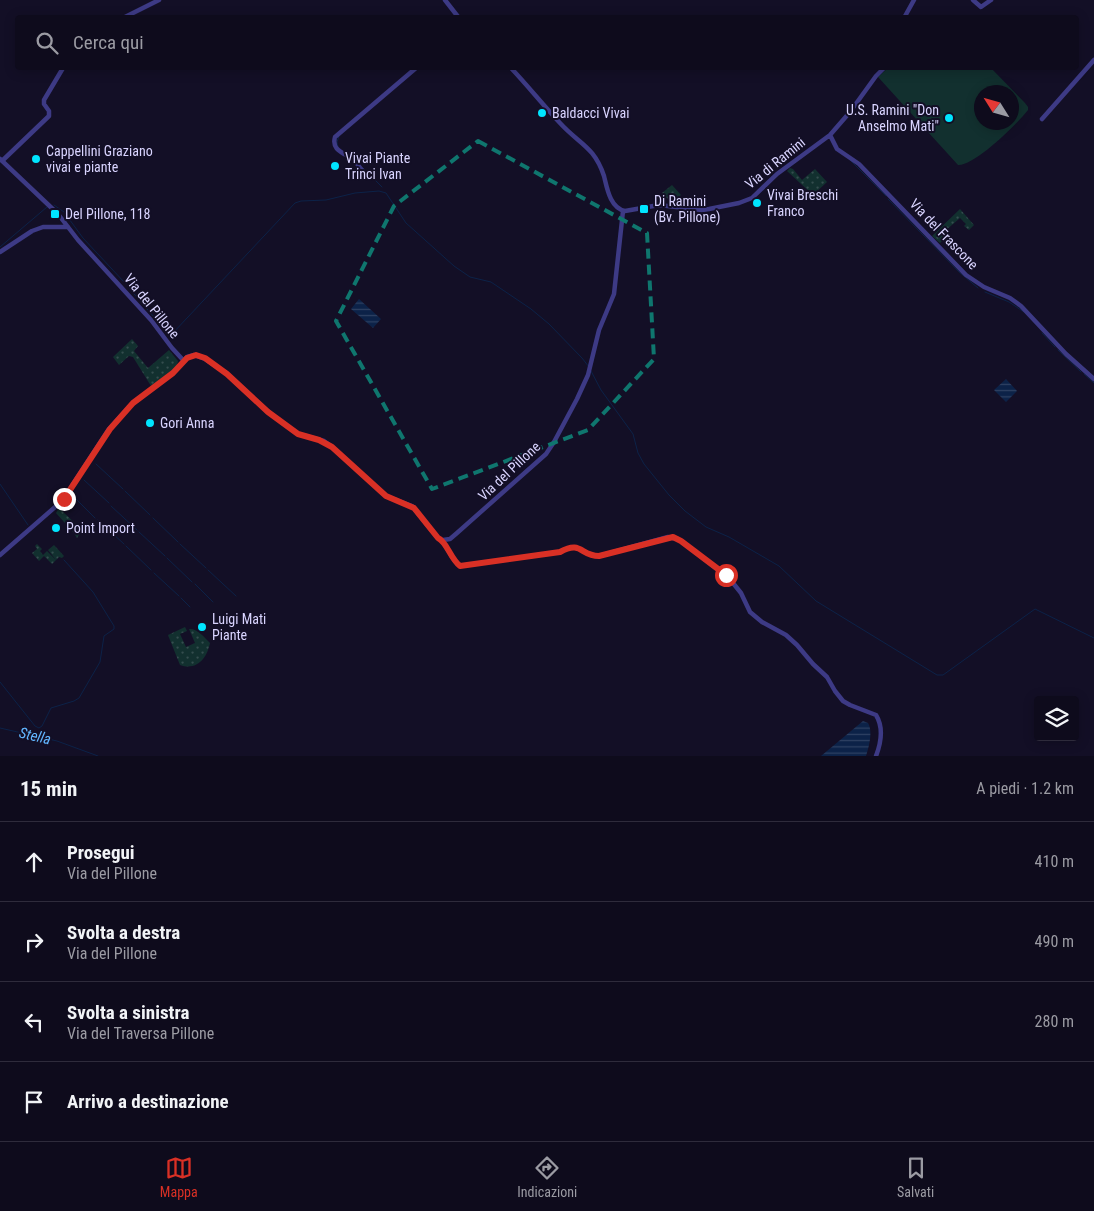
<!DOCTYPE html>
<html lang="it">
<meta charset="utf-8">
<style>
body{margin:0;font-family:"Roboto Condensed",sans-serif;background:#171425;color:#f1f3f6}
.controls{position:absolute;right:15px;bottom:15px;display:grid;overflow:hidden;border-radius:5px;box-shadow:0 2px 12px #0003}
.controls button{width:45px;height:45px;display:grid;place-items:center;padding:0;border:0;border-bottom:1px solid #2e2b3b;background:#0e0b1c;color:#f1f3f6;font:25px sans-serif}
.compass{position:absolute;left:974px;top:85px;width:45px;height:45px;border-radius:50%;background:#0e0b1c;box-shadow:0 2px 12px #0003;rotate:307deg}
.stop{position:absolute;width:15px;height:15px;margin:-11px;border:4px solid #d93025;border-radius:50%;background:#fff}
.stop.end{background:#d93025;border-color:#fff;box-shadow:0 1px 5px #0008}
.list{margin:0;padding:0;list-style:none}
h2{display:flex;justify-content:space-between;align-items:center;height:65px;margin:0;padding:0 20px;font-size:21px}
h2 small{font-size:16px;font-weight:400;color:#9b9ba3}
.list li{display:grid;grid-template-columns:32px 1fr auto;gap:15px;align-items:center;box-sizing:border-box;height:80px;padding:0 20px;border-top:1px solid #2e2b3b}
.list b{display:block;font-size:19px;white-space:nowrap}
.list p{margin:0;font-size:16px;white-space:nowrap;color:#9b9ba3}
.list em{font-size:16px;font-style:normal;color:#9b9ba3}
.icon{flex:none;width:28px;height:28px;fill:none;stroke:currentColor;stroke-width:2;stroke-linecap:round;stroke-linejoin:round}
.map{position:relative;flex:none;width:1094px;height:756px;overflow:hidden}
.search{position:absolute;background:#0e0b1c;box-shadow:0 2px 12px #0003;left:15px;right:15px;top:15px;height:55px;display:flex;align-items:center;gap:12px;box-sizing:border-box;padding:0 18px;border-radius:5px;color:#9b9ba3;font-size:19px}
.sheet{height:385px;background:#0e0b1c}
nav{display:flex;justify-content:space-around;align-items:center;box-sizing:border-box;height:70px;border-top:1px solid #2e2b3b;background:#0e0b1c;font-size:14px;color:#9b9ba3}
nav a{display:grid;justify-items:center;gap:2px}
nav .on{color:#d93025}
.map>svg:first-child{display:block}
.grass{fill:url(#grass-dots)}
.pitch{fill:#12302f;fill-rule:evenodd}
.water{fill:url(#water-rules)}
.lines{fill:none;stroke-linecap:round;stroke-linejoin:round}
.stream{stroke:#0c2248;stroke-width:1}
.minor{stroke:#3d3a85;stroke-width:4.5}
.route{stroke:#d93025;stroke-width:6}
.marked{fill:none;stroke:#0f766e;stroke-width:4;stroke-dasharray:10 6;stroke-linejoin:round}
.poi-dot{fill:#00e5ff;stroke:#130f26;stroke-width:2}
.labels{text-anchor:middle;stroke-width:4;stroke-linejoin:round;paint-order:stroke}
.poi-label{font-size:14px;fill:#d9d4ff;stroke:#130f26;text-anchor:start}
.street-label{font-size:14px;fill:#d9d4ff;stroke:#130f26}
.water-label{font-size:15px;font-style:italic;fill:#62b6ff;stroke:#130f26}
</style>
<div class="map">
<svg width="1094" height="756" viewBox="0 0 1094 756">
<defs>
<pattern id="grass-dots" width="8" height="8" patternUnits="userSpaceOnUse" patternTransform="scale(1.25)"><rect width="8" height="8" fill="#12302f"/><path d="M2 2h.1M6 6h.1" fill="none" stroke="#344d4e" stroke-width="1.8" stroke-linecap="round"/></pattern>
<pattern id="water-rules" width="6" height="5" patternUnits="userSpaceOnUse" patternTransform="scale(1.25)"><rect width="6" height="5" fill="#0c2248"/><path d="M0 2.5h6" fill="none" stroke="#2f4163"/></pattern>
</defs>
<rect width="100%" height="100%" fill="#130f26"/>
<!-- grass -->
<path class="grass" d="M790,168L793,169L802,180L815,169L827,182L813,195L787,171Z
M672,185L681,195L675,200L668,199L662,193Z
M960,209L974,225L969,230L964,226L966,224L960,218L945,231L948,235L940,243L932,236Z
M132,339L138,346L134,351L148,368L169,350L178,361C176,372 161,380 151,386L133,357L129,356L119,365L113,357Z
M59,508L82,530L77,538L73,532L56,513Z
M37,544L42,549L40,551L43,555L47,551L56,560L52,564L44,556L39,561L32,553L37,549L35,546Z
M54,545L64,556L62,558L59,557L56,560L48,550Z
M185,627L187,631L180,634L186,647L195,643L189,629C197,628 204,637 210,643C207,658 197,671 180,665L168,635Z"/>
<!-- pitch -->
<path class="pitch" d="M888,68H991L1025,103L1028,107V110C1017,124 975,166 958,165L878,77ZM982,92H1012V122H982Z"/>
<!-- water -->
<path class="water" d="M359,299L381,319L373,328L351,309Z
M1006,379L1017,391L1006,402L994,390Z
M863,721L868,723C873,731 869,747 866,756H821Z"/>
<g class="lines">
<!-- stream -->
<path class="stream" d="M338,147L337,142L339,136
M850,160L886,196
M363,168L382,187
M888,199L959,272L978,288
M54,205L64,212L83,238L125,283
M0,247L47,207
M129,288L166,331L172,334L295,203L301,201L326,200L355,193L379,191L386,193L406,223L454,266L470,277L491,282L531,309L549,324L582,358L589,367
M985,292L1009,302L1024,312
M1042,333L1055,347
M1058,350L1081,372
M591,371L601,390L633,434L638,453L644,464L669,495L685,511L706,527L729,537L779,566L816,601L937,675H943L1035,609L1094,638
M1084,374L1094,383
M96,464L123,489
M84,480L109,503
M0,484L28,525
M125,491L150,515
M73,496L95,518
M111,506L137,530
M153,518L178,542
M98,520L124,544
M139,532L165,556
M180,544L206,568
M126,546L151,570
M167,558L192,582
M208,570L236,596
M154,573L179,596
M195,584L213,602
M181,598L190,607
M0,682L35,726L39,728L42,726L51,708L74,701L79,698L100,662L104,636L114,629V626L93,592L64,560
M0,728L57,741L98,756"/>
<!-- minor -->
<path class="minor" d="M445,0L459,18
M973,0L981,7L991,0
M123,18L159,0
M904,18L914,0
M511,68C528,86 543,105 560,123C579,144 594,146 604,176C607,188 610,208 625,211L659,205L702,210L709,209L739,203L752,198L777,174L830,135L850,112L876,76L884,68
M1042,119L1094,60
M830,135L837,149L859,164L966,275L984,287L1010,298L1021,306L1066,354L1094,379
M0,159L58,214L78,240L151,320L172,348L184,361
M2,161L49,116V111L44,104V100L63,68
M362,170C359,167 357,163 354,160C345,153 331,151 335,137L416,68
M0,252L32,231L43,227H68
M443,540L450,539L457,533L546,454L554,442L577,399L588,375L599,330L614,294L623,211
M0,555L62,501L109,429L131,405L173,373L187,357L194,355L205,359L227,374L268,412L298,434L324,441L332,447L386,496L412,506L438,538C447,542 449,558 460,566L560,552C582,540 580,556 599,556L668,537L678,539L729,578L741,593L750,612L762,622L786,635L797,645L813,664L827,677L835,691L843,701L850,705L876,715C884,728 881,743 876,756"/>
</g>
<g class="lines">
<!-- route -->
<path class="route" d="M64,499L110,429L133,403L173,373L187,358L196,355L205,358L227,374L268,412L298,434L319,440L332,447L386,496L414,508L438,538C447,542 450,558 460,566L560,552C582,540 580,556 599,556L673,537L681,541L726,575"/>
</g>
<!-- marked area -->
<path class="marked" d="M478,141L647,233L654,359L588,430L432,489L336,321L394,206Z"/>
<!-- markers -->
<g class="poi-dot">
<circle cx="542" cy="113" r="5"/>
<circle cx="949" cy="118" r="5"/>
<circle cx="36" cy="159" r="5"/>
<circle cx="335" cy="166" r="5"/>
<circle cx="757" cy="203" r="5"/>
<rect x="639" y="204" width="10" height="10" rx="2.5"/>
<rect x="50" y="209" width="10" height="10" rx="2.5"/>
<circle cx="150" cy="423" r="5"/>
<circle cx="56" cy="528" r="5"/>
<circle cx="202" cy="627" r="5"/>
</g>
<g class="labels">
<!-- poi labels -->
<g class="poi-label">
<text x="939" y="115" text-anchor="end">U.S. Ramini "Don<tspan x="939" dy="16">Anselmo Mati"</tspan></text>
<text x="552" y="118">Baldacci Vivai</text>
<text x="46" y="156">Cappellini Graziano<tspan x="46" dy="16">vivai e piante</tspan></text>
<text x="345" y="163">Vivai Piante<tspan x="345" dy="16">Trinci Ivan</tspan></text>
<text x="767" y="200">Vivai Breschi<tspan x="767" dy="16">Franco</tspan></text>
<text x="654" y="206">Di Ramini<tspan x="654" dy="16">(Bv. Pillone)</tspan></text>
<text x="65" y="219">Del Pillone, 118</text>
<text x="160" y="428">Gori Anna</text>
<text x="66" y="533">Point Import</text>
<text x="212" y="624">Luigi Mati<tspan x="212" dy="16">Piante</tspan></text>
</g>
<!-- street labels -->
<g class="street-label">
<text transform="translate(775 163) rotate(-39)" y="5">Via di Ramini</text>
<text transform="translate(944 234) rotate(46)" y="5">Via del Frascone</text>
<text transform="translate(152 306) rotate(51)" y="5">Via del Pillone</text>
<text transform="translate(509 471) rotate(-43)" y="5">Via del Pillone</text>
</g>
<!-- water labels -->
<g class="water-label">
<text transform="translate(35 736) rotate(13)" y="5">Stella</text>
</g>
</g>
</svg>
<div class="controls">
<button><svg class="icon" aria-label="layers" viewBox="0 0 24 24"><path d="M12 4l9 5-9 5-9-5zM3 14l9 5 9-5"/></svg></button>
</div>
<svg class="compass" viewBox="-18 -18 36 36"><path d="M0-13l5 13h-10z" fill="#e53935"/><path d="M0 13l5-13h-10z" fill="#9b9ba3"/></svg>
<div class="stop" style="left:726px;top:575px"></div>
<div class="stop end" style="left:64px;top:499px"></div>
<div class="search"><svg class="icon" aria-label="search" viewBox="0 0 24 24"><circle cx="10" cy="10" r="6"/><path d="M15 15l6 6"/></svg>Cerca qui</div>
</div>
<section class="sheet">
<h2>15 min<small>A piedi · 1.2 km</small></h2>
<ul class="list">
<li><svg class="icon" aria-label="ahead" viewBox="0 0 24 24"><path d="M12 20V5M6 11l6-6 6 6"/></svg><div><b>Prosegui</b><p>Via del Pillone</p></div><em>410 m</em></li>
<li><svg class="icon" aria-label="right" viewBox="0 0 24 24"><path d="M7 20v-9h11M14 6l5 5-5 5"/></svg><div><b>Svolta a destra</b><p>Via del Pillone</p></div><em>490 m</em></li>
<li><svg class="icon" aria-label="left" viewBox="0 0 24 24"><path d="M17 20v-9H6M10 6l-5 5 5 5"/></svg><div><b>Svolta a sinistra</b><p>Via del Traversa Pillone</p></div><em>280 m</em></li>
<li><svg class="icon" aria-label="arrive" viewBox="0 0 24 24"><path d="M6 21V4h12l-3 4 3 4H6"/></svg><div><b>Arrivo a destinazione</b></div></li>
</ul>
</section>
<nav>
<a class="on"><svg class="icon" aria-label="map" viewBox="0 0 24 24"><path d="M3 6l6-2 6 2 6-2v14l-6 2-6-2-6 2zM9 4v14M15 6v14"/></svg>Mappa</a>
<a><svg class="icon" aria-label="directions" viewBox="0 0 24 24"><path d="M12 3l9 9-9 9-9-9zM9 14v-3h6M13 9l2 2-2 2"/></svg>Indicazioni</a>
<a><svg class="icon" aria-label="saved" viewBox="0 0 24 24"><path d="M7 4h10v16l-5-4-5 4z"/></svg>Salvati</a>
</nav>
